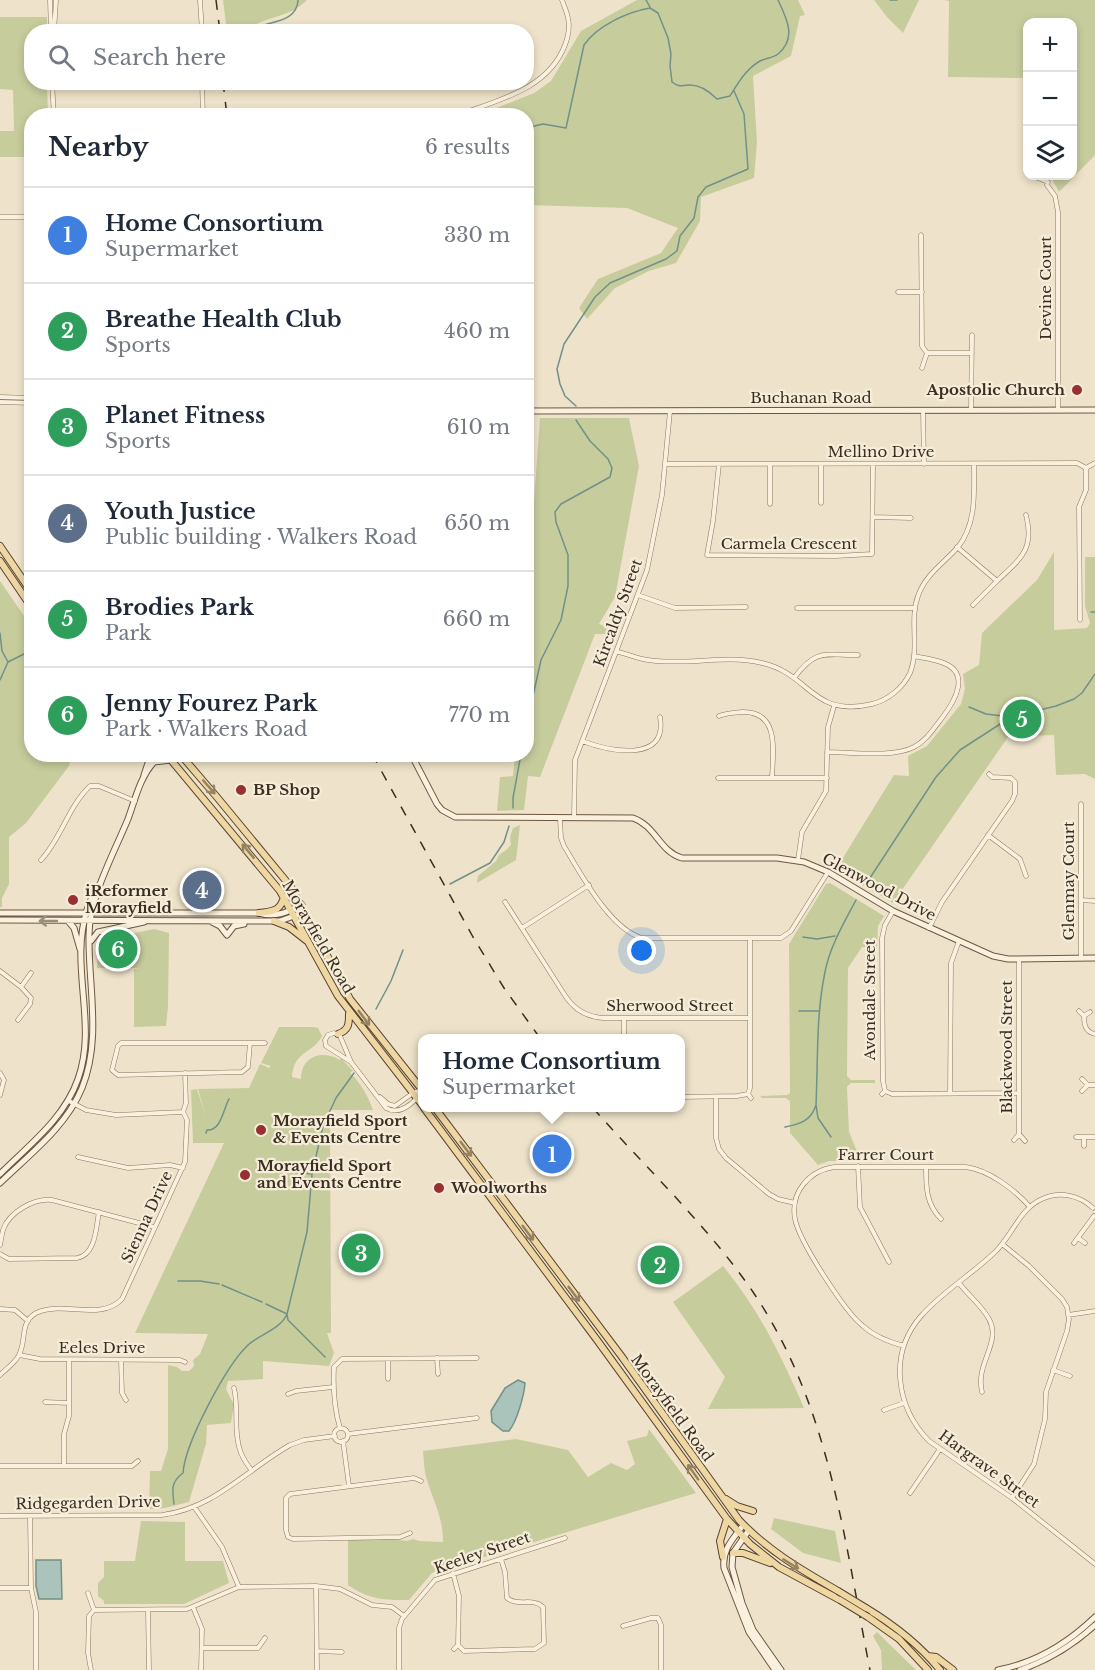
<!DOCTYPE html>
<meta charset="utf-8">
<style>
body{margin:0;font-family:"Libre Baskerville",serif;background:#f6f6f7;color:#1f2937}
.controls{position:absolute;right:18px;top:18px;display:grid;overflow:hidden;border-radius:12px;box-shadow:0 3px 9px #0003}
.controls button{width:54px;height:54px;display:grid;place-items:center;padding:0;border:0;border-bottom:2px solid #e0e1e3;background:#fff;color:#1f2937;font:30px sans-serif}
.you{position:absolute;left:642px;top:951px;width:21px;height:21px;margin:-15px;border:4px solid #fff;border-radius:50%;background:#1a73e8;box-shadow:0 0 0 9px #1a73e833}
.badge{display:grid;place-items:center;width:39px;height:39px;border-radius:50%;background:#ea580c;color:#fff;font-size:20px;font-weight:700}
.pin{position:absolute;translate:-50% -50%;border:3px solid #fff;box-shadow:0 2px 6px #0006}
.popup{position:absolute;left:418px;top:1034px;width:267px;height:78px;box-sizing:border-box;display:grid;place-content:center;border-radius:12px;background:#fff;filter:drop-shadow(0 2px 4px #0005);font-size:20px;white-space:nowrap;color:#747a83}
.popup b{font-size:22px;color:#1f2937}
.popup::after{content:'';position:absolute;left:50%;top:100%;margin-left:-12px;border:12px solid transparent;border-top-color:#fff}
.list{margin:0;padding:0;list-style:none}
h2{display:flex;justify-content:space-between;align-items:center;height:78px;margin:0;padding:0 24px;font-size:26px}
h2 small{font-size:20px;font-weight:400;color:#747a83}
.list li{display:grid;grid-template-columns:39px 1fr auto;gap:18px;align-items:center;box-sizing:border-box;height:96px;padding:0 24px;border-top:2px solid #e0e1e3}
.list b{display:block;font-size:22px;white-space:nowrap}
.list p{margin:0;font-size:20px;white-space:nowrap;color:#747a83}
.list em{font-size:20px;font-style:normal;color:#747a83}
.icon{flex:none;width:33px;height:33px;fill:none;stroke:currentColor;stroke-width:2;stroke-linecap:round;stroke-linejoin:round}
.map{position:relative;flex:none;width:1095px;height:1670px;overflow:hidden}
.search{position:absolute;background:#fff;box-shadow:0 3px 9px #0003;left:24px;top:24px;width:510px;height:66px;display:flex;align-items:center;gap:15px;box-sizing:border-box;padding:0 21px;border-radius:24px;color:#747a83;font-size:22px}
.panel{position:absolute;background:#fff;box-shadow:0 3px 9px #0003;left:24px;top:108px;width:510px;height:654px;border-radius:24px}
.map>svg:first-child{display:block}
.green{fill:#c7cc9d}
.water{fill:#aac3bb;stroke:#719189;stroke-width:1.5}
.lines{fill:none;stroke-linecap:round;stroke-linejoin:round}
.stream{stroke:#719189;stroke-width:1.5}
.street-casing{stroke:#8b765e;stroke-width:5}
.secondary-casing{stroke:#6d5741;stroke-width:7}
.primary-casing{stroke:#594432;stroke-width:8}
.street{stroke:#f9f0dd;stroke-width:4}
.secondary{stroke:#f9f0dd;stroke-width:5}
.primary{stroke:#efd7a4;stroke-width:6}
.rail{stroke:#3b2e21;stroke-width:1.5;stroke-dasharray:10 10;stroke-linecap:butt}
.primary-bridge-casing{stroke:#594432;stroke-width:8;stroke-linecap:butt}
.primary-bridge{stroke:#efd7a4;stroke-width:6}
.oneway{stroke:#958262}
.oneway2{stroke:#9a8f7f}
.poi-dot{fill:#983031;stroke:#f5edd9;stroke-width:2}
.labels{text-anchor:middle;stroke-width:4.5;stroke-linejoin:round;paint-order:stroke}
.street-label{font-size:15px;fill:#3b2e21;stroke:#f5edd9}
.poi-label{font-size:15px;font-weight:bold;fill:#3b2e21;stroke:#f5edd9;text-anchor:start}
</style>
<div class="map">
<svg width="1095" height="1670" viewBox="0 0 1095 1670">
<rect width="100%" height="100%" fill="#eee3ca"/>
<!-- green -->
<path class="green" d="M223,0H307C289,19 262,16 246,31L227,32Z
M637,0H798L805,15L800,16L791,56L753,76L757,142L754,178L701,197L700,221L676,263L649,271L615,288L587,319L579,308L598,279L661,253L678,228L627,208L527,205L526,116L479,115L534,93L551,81L581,31Z
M874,0H919L903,33L887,17Z
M944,0H1095V155L1059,192L1052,179L1047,176H1072V22H1028L1027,78L948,77L949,1Z
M0,17H47V31L32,32V82L47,83L48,115L32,116L31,157H0V131H14L13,90L0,89Z
M540,418H629L639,466L615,597L599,624L618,631L616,634H595L540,777L528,776L524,810L497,811L500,777L513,776L515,755L526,754V613Z
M1054,552V630L1087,628L1090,623L1085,606V557H1095V779L1085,774L1056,775L1054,735L1008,737L893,903L836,869L894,775L909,776L908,756L927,746L961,704L965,689L963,674L979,665L982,633L1037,580Z
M0,581L31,626L32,754L71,755L69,766L26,823L9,837V884L2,898V907H0Z
M520,825L516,860L477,883L478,876L496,861L499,855L506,850L511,845L510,837L513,828Z
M830,883L884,916L878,926L877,947H862L848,968L847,1076L851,1080H875V1083H851L847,1087L849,1132L861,1161H829L818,1165L790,1133V1101L786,1098H762L760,1096L787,1095L790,1093L789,944L826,884Z
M154,929L169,933L168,1007L166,1026L134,1027V969L140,968H97L98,946L105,939Z
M279,1027H314L318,1028L322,1036C313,1054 294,1050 292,1077L301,1079C301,1056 322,1049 340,1060L341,1058L353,1071L350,1073C361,1083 368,1096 373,1110H330L331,1333H327L334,1353L329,1366L263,1361V1379L228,1381L226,1389L234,1405L231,1423L207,1425L206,1444L189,1502L165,1508L149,1509L150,1471H161L168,1449V1365L177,1367L182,1371H189L194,1366L193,1360L200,1354L208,1334L135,1333L224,1143H193L191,1090L197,1089L206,1118L198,1089L249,1088L260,1064L269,1068L271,1066L261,1063Z
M723,1266C758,1308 782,1357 804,1408L708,1409L725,1377L673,1302Z
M649,1429L696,1493L432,1573L409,1600C383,1600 370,1600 348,1585V1540L391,1539L407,1541L413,1539L419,1541L443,1542C443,1517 434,1503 427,1480C424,1472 424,1461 423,1451L516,1439L568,1450L588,1477L611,1463L627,1470L635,1464L627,1441L647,1436Z
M774,1518L835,1531L841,1563L803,1553L771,1529Z
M141,1521L185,1522V1561H223L229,1583L184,1604H104V1601L98,1596V1583L104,1577V1561H135Z
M877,1632L916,1670H882L881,1650L873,1636Z"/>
<!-- water -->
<path class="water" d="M518,1380L525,1383C524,1396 517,1421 509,1431H503L492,1422L491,1411L505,1388Z
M36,1560H61L62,1599H39L36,1586Z"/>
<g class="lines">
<!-- stream -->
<path class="stream" d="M646,0L650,7
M890,0H897
M249,32C261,20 297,26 298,0
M526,128L543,124L566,128L584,45C597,26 627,12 650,8L658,13L668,38L671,54L670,66L672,82C680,88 681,85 690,85C701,85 710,92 717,99L730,96C738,83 746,69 760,61C766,58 773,58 778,54C797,38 787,19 778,0
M576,406L565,396L560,384L557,369L564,344L595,297L610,283L666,259L677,251L680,236L694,218L698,197L706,187L748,169L744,114L734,91
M1091,612H1095
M0,633L2,651L8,662L32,650
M0,680L8,662
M969,707L986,714L1011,717
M526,727L541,660L561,620L568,586V555L556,522L555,512L561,504L610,477L612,468L608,459L590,441L576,420
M513,808V798L521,754
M450,884L490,863L504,842L509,826
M866,884L936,777L960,750L1011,717L1056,706L1074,699L1082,693L1095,674
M803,937L817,939L835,936
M376,1009L391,981L403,950
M799,1011H819
M785,1127C800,1124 811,1121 816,1105
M206,1133L207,1130C221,1131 223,1110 229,1099
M831,1137L818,1118L816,1105C818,1061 816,1014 825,972C830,946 844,923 856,900
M284,1171L312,1174
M178,1281H200L219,1284
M222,1285L262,1302
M325,1357L288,1320L287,1314L307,1232L312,1174L323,1126L336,1098L354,1073
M174,1504C172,1489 171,1482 183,1473C185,1443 226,1366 248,1345C260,1334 281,1329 287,1314L266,1304"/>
<!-- street casing -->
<g class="street-casing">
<path id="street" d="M50,0L51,32
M200,0L202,32
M54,32L56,0
M52,82L54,116
M202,82L203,116
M456,116C497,100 548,90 565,45C568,37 570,27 568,18C567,12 564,6 562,0
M1035,177L1048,182L1047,185L1055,196L1058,212V410
M0,217H32
M921,235L922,346L927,353H972
M898,292H922
M922,368L927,353
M0,397L32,398
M0,402L32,403
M971,410L972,335
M923,411L924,464
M666,464L1077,463L1086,468L1095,463
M719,464L713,521L707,555L836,556L872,554L873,464
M821,503V464
M770,504V464
M873,517L911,518
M957,547L997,581
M638,595L675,608L746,607
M973,605C981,597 989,589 997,581C1020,559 1035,550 1026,515
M797,608H915
M1080,620L1079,507L1086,490V468
M618,652C628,654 638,659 648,660C686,666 725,654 762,663C811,674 811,718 872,704C888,700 903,688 910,673C920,648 909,620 918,596C925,575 944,563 958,547C977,523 974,492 974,464
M794,678C816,649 823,655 858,655
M719,716C727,713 733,713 742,712C780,711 773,751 772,778
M582,741C609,751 668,764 660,717
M827,752C851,752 893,758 914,747C926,741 934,728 942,718C955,701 972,672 941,662C932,659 923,658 914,656
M718,778H827
M1081,804V958
M560,818L561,838L564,846C581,874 610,929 642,938H781L791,931L828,872
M574,818L575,760L647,570L662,495L670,411
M988,835L1020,859L1026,876
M41,860C61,839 68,807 90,786H99L135,801
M798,860L802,832L826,791L828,727L834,706
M1081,900L1095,901
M505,902L566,997C575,1010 587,1017 603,1018H750
M522,928L589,885
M929,928L942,902L1012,801L1015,794V782L1011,778L992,777L989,774
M1019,959V1134
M0,971L21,987L31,998L30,1004L18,1020
M21,987L31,973
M1079,1011L1084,1016L1090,1012
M1084,1016C1084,1024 1085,1032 1095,1034
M624,1018V1038
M250,1043L248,1067L242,1072L118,1075L112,1070L118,1046L121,1043H265
M351,1062L340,1036L334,1033L328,1035L325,1040L326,1046L351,1062L386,1108C400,1116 414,1103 422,1091
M0,1073L4,1080L0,1095
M1088,1085H1095
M885,1091L883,1081L882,938L885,925L893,911
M1082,1091L1088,1085L1082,1079
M748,1094L750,1088V939
M882,1094L885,1091L892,1094L1019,1093
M950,1094L951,963L959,941
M380,1097L388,1104L395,1106L413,1093L422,1090
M681,1097L737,1096L748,1094L751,1098
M716,1097V1138L719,1149L726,1158L769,1194L778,1199L795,1203
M69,1101L86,1110L116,1115L183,1112
M1076,1137H1095
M1014,1140L1019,1134L1025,1141
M1084,1146V1137
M78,1157L128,1168L170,1165L183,1168
M858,1166L860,1207L889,1262
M926,1167C926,1187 926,1204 941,1219
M1093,1208C1079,1195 1060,1191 1042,1199C1019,1209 1012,1237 994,1253C971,1275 942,1292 921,1316C888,1354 896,1407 929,1441L1012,1498L1095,1564
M1078,1238L1085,1243
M1074,1243L1094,1216
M1002,1244L1029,1266L1062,1299L1067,1307L1069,1319L1067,1331L1046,1392L1045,1419L1034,1464L1012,1498
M0,1245C1,1240 2,1234 3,1230C9,1212 34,1198 52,1200L154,1227
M0,1254L9,1259L77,1258C96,1255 96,1227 99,1212
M959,1283C968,1295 982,1306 989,1319C1002,1343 975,1363 982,1392
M0,1309L15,1310L28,1321
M1068,1315L1095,1311
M904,1346C889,1342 875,1337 863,1326C845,1312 799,1241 795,1219C790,1192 809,1171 834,1167H966C989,1170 1015,1190 1030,1207
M19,1355L40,1359L180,1360L185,1362
M437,1358L438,1374
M388,1359V1379
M121,1360L122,1393L126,1400
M1053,1370L1070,1376
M0,1375C6,1369 16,1362 19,1355C27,1340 19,1323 36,1313C62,1300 100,1322 122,1299L185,1162L187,1120L183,1112L186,1103L185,1073
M234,1388C239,1408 233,1430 240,1450C242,1458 247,1464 252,1471
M288,1394L296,1391L333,1387
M45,1402L69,1403
M884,1410L904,1403
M340,1428C334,1408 333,1387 334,1367L342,1359L477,1358
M334 1435a7 7 0 1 1 14 0a7 7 0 1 1-14 0Z
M348,1434L477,1418
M343,1441L349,1486
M0,1466H132L138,1461
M64,1466V1434L69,1416V1360
M910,1493L940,1449
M195,1508L222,1547L239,1587
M0,1516L162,1515C215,1508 246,1470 290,1445L304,1440L335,1436
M30,1516L31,1588L36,1612V1670
M410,1533L400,1537L293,1539L288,1537L286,1530V1498L290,1494L414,1478L421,1481
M453,1573L459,1596L458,1645L454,1649
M316,1586L317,1670
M0,1588H31
M88,1593L94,1610
M193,1607L202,1629L201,1670
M94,1610L187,1609L239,1587L316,1586L340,1589L372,1605L392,1607L404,1616
M148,1610L149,1670
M623,1626L651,1618H658L661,1625V1670
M458,1645L464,1651L535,1649L544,1643L543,1607C533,1597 518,1607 507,1598L505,1572L501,1559
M202,1648H258L265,1638
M317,1651L342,1652
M91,1670L88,1653L89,1616L94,1610
M399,1670V1628L402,1619L435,1580L565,1538"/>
</g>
<!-- secondary casing -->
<g class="secondary-casing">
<path id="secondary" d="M526,411L1095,410
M411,754L437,804L442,810L455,817L633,818C656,826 659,851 682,858H777L804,862L828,872L893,911L993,956L1008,959L1095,958
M144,775L151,754
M0,913H259C276,918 287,912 302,905
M0,920L280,921L305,912
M68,921L74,928L80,949
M212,922L220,926L227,935L234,926L244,924
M91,941L98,932L144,922
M0,1174C29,1145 64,1119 78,1079C98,1024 69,966 87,910C90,902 93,892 99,885
M0,1183C30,1154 66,1127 82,1088C102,1039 88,985 89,935C89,898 114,853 128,819C135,800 140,777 154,762L171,760
M741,1528C731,1541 722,1551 724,1568L749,1632L775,1670
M749,1530L733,1553L732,1567L742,1603L753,1630L781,1670
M998,1670C1035,1663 1068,1643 1095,1617
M1020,1670C1049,1660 1073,1645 1095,1625"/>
</g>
<!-- primary casing -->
<g class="primary-casing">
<path id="primary" d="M0,546L32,593
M0,561L32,608
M166,754L280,891L338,996L423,1106
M180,754L216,796L291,887L350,999L423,1091
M259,913C272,911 280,912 284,897
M274,921L289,927L307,941
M338,1034C349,1030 349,1024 349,1014
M424,1108L597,1340L727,1519L750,1544L779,1567L840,1600
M435,1108L622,1357L739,1520C768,1551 802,1570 838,1591
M726,1499L737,1506L753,1511
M733,1553H743L770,1563
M723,1557L720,1541L727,1519
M866,1608C894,1625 919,1644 940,1670
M868,1617L899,1639L928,1670
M928,1656L936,1657L953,1670"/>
</g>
<!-- street -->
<use href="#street" class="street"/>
<!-- secondary -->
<use href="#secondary" class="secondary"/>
<!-- primary -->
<use href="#primary" class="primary"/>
<!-- rail -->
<path class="rail" d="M216,0L220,32
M223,82L227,116
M372,754L473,937L504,988L540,1038
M593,1108C646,1168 707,1225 753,1292C830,1406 844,1539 870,1670"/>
<!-- primary-bridge casing -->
<g class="primary-bridge-casing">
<path id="primary-bridge" d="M838,1591L866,1608
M840,1600L868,1617"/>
</g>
<!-- primary-bridge -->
<use href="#primary-bridge" class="primary-bridge"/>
</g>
<!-- one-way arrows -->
<defs><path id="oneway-shaft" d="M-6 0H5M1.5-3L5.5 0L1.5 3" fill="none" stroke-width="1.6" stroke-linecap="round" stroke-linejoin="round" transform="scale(1.5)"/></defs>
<g class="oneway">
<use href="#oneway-shaft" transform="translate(209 787) rotate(49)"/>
<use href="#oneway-shaft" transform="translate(248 851) rotate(-130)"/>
<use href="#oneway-shaft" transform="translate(364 1018) rotate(53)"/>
<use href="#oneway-shaft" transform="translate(466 1149) rotate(53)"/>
<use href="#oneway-shaft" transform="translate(528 1233) rotate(53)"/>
<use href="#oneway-shaft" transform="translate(574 1294) rotate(53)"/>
<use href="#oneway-shaft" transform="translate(693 1472) rotate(-125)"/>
<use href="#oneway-shaft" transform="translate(791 1564) rotate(32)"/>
</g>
<use class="oneway2" href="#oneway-shaft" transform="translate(48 921) rotate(-180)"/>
<!-- markers -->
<g class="poi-dot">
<circle cx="1077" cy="390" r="6"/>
<circle cx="241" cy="790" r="6"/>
<circle cx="73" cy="900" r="6"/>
<circle cx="261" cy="1130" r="6"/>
<circle cx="245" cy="1175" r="6"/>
<circle cx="439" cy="1188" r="6"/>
</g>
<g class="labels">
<!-- street labels -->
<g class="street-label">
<text transform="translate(1046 288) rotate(-90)" y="5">Devine Court</text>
<text x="811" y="403">Buchanan Road</text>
<text x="881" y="457">Mellino Drive</text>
<text x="789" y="549">Carmela Crescent</text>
<text transform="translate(618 613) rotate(-70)" y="5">Kircaldy Street</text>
<text transform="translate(1069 881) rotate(-90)" y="5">Glenmay Court</text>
<text transform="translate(879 887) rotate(28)" y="5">Glenwood Drive</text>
<text transform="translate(318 937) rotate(60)" y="5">Morayfield Road</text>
<text transform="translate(870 1000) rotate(-90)" y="5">Avondale Street</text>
<text x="670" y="1011">Sherwood Street</text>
<text transform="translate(1007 1047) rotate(-90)" y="5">Blackwood Street</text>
<text x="886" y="1160">Farrer Court</text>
<text transform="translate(147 1217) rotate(-65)" y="5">Sienna Drive</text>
<text x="102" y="1353">Eeles Drive</text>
<text transform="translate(672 1408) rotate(54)" y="5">Morayfield Road</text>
<text transform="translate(989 1469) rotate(36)" y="5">Hargrave Street</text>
<text transform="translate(88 1503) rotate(-1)" y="5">Ridgegarden Drive</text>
<text transform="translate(482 1553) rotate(-19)" y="5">Keeley Street</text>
</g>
<!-- poi labels -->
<g class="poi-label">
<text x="1065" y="395" text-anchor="end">Apostolic Church</text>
<text x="253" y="795">BP Shop</text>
<text x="85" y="896">iReformer<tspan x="85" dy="17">Morayfield</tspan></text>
<text x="273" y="1126">Morayfield Sport<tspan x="273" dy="17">&amp; Events Centre</tspan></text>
<text x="257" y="1171">Morayfield Sport<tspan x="257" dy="17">and Events Centre</tspan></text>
<text x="451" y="1193">Woolworths</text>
</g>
</g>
</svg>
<div class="controls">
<button>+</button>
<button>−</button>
<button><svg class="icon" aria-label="layers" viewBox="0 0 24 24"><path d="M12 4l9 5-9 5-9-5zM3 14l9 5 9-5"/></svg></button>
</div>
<div class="you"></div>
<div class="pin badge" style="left:552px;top:1154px;background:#3f7fe0">1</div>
<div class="popup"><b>Home Consortium</b>Supermarket</div>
<div class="pin badge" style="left:660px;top:1265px;background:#2e9e5b">2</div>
<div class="pin badge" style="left:361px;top:1253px;background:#2e9e5b">3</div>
<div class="pin badge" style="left:202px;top:890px;background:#5c6f8a">4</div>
<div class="pin badge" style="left:1022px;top:719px;background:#2e9e5b">5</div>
<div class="pin badge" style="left:118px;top:949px;background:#2e9e5b">6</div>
<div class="search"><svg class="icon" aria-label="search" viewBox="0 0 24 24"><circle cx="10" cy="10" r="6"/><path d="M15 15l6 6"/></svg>Search here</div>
<section class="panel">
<h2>Nearby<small>6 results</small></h2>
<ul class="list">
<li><span class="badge" style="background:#3f7fe0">1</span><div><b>Home Consortium</b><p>Supermarket</p></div><em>330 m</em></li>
<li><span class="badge" style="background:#2e9e5b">2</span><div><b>Breathe Health Club</b><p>Sports</p></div><em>460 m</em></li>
<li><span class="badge" style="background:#2e9e5b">3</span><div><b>Planet Fitness</b><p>Sports</p></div><em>610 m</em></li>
<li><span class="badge" style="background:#5c6f8a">4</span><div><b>Youth Justice</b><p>Public building · Walkers Road</p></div><em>650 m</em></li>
<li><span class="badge" style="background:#2e9e5b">5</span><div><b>Brodies Park</b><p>Park</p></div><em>660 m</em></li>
<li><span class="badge" style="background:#2e9e5b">6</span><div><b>Jenny Fourez Park</b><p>Park · Walkers Road</p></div><em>770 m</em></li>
</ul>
</section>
</div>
